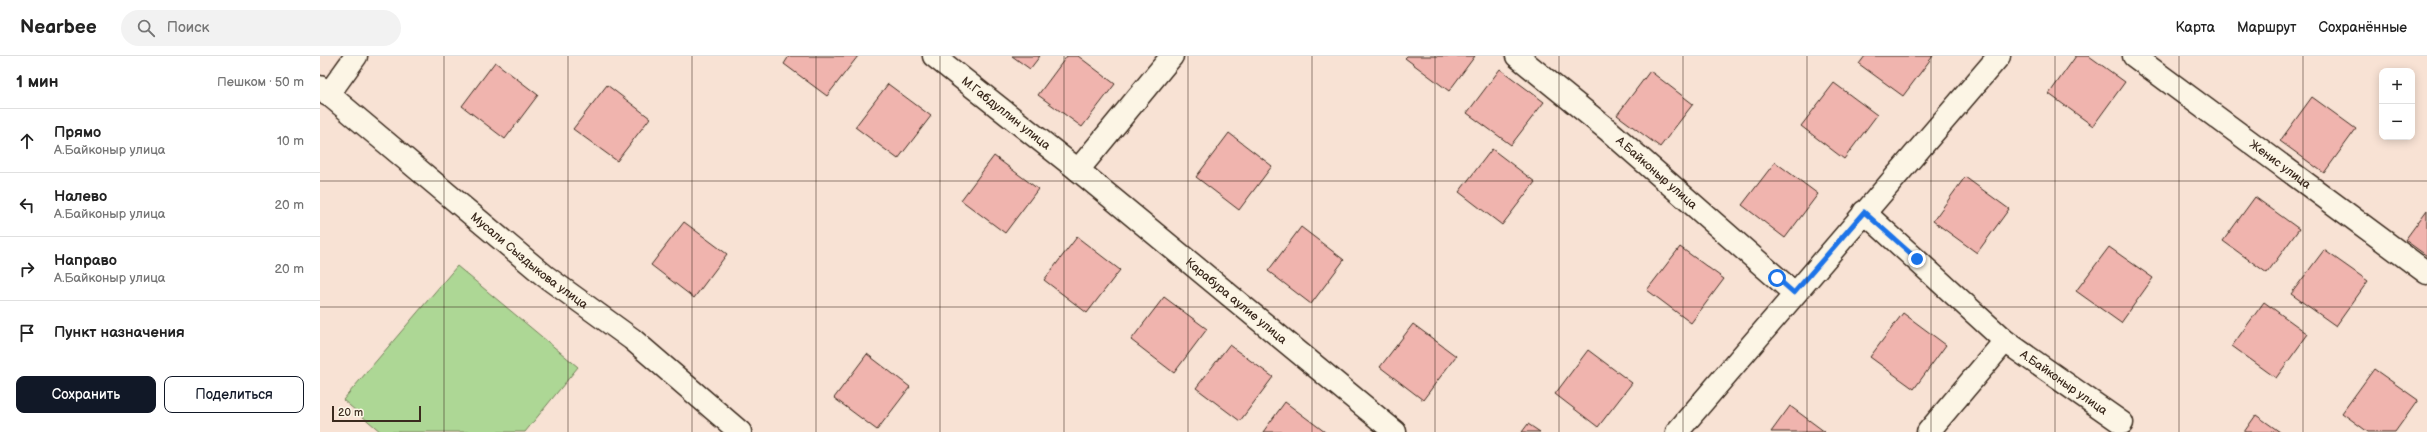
<!DOCTYPE html>
<html lang="ru">
<meta charset="utf-8">
<style>
body{margin:0;font-family:"Balsamiq Sans",sans-serif;background:#f2f2f2;color:#222}
.controls{position:absolute;right:12px;top:12px;display:grid;overflow:hidden;border-radius:8px;box-shadow:0 2px 10px #0003}
.controls button{width:36px;height:36px;display:grid;place-items:center;padding:0;border:0;border-bottom:1px solid #e0e0e0;background:#fff;color:#222;font:20px sans-serif}
.scale{position:absolute;left:12px;bottom:10px;width:89px;box-sizing:border-box;padding-left:4px;border:2px solid #3b2a1e;border-top:0;font-size:11px;line-height:14px;white-space:nowrap;color:#3b2a1e;-webkit-text-stroke:3px #fcf5e5;paint-order:stroke}
.stop{position:absolute;width:12px;height:12px;margin:-9px;border:3px solid #1a73e8;border-radius:50%;background:#fff}
.stop.end{background:#1a73e8;border-color:#fff;box-shadow:0 1px 4px #0008}
.list{margin:0;padding:0;list-style:none}
h2{display:flex;justify-content:space-between;align-items:center;height:52px;margin:0;padding:0 16px;font-size:17px}
h2 small{font-size:13px;font-weight:400;color:#767676}
.list li{display:grid;grid-template-columns:26px 1fr auto;gap:12px;align-items:center;box-sizing:border-box;height:64px;padding:0 16px;border-top:1px solid #e0e0e0}
.list b{display:block;font-size:15px;white-space:nowrap}
.list p{margin:0;font-size:13px;white-space:nowrap;color:#767676}
.list em{font-size:13px;font-style:normal;color:#767676}
.actions{display:flex;gap:8px;padding:12px 16px}
.actions a{flex:1;padding:9px 0;border:1px solid #111827;border-radius:8px;text-align:center;font-size:14px;color:#111827}
.actions .main{background:#111827;color:#fff}
.icon{flex:none;width:22px;height:22px;fill:none;stroke:currentColor;stroke-width:2;stroke-linecap:round;stroke-linejoin:round}
.map{position:relative;flex:none;width:2107px;height:376px;overflow:hidden}
header{display:flex;align-items:center;gap:24px;box-sizing:border-box;height:56px;padding:0 20px;background:#fff;border-bottom:1px solid #e0e0e0}
header strong{font-size:19px}
nav{display:flex;gap:22px;margin-inline-start:auto;font-size:14px}
.search{width:280px;height:36px;background:#f2f2f2;display:flex;align-items:center;gap:10px;box-sizing:border-box;padding:0 14px;border-radius:22px;color:#767676;font-size:15px}
main{display:flex}
aside{flex:1;background:#fff}
.map>svg:first-child{display:block}
.green{fill:#add795;stroke:#74805a}
.building{fill:#f0b4ae;stroke:#3b2a1e}
.lines{fill:none;stroke-linecap:round;stroke-linejoin:round}
.minor-casing{stroke:#3b2a1e;stroke-width:25}
.minor{stroke:#fcf5e5;stroke-width:22}
.route{stroke:#1a73e8;stroke-width:5}
.grid{fill:none;stroke:#3b2a1e;stroke-width:1;stroke-opacity:0.55}
.labels{text-anchor:middle;stroke-width:3.5;stroke-linejoin:round;paint-order:stroke}
.street-label{font-size:12px;fill:#3b2a1e;stroke:#fcf5e5}
</style>
<header>
<strong>Nearbee</strong>
<div class="search"><svg class="icon" aria-label="search" viewBox="0 0 24 24"><circle cx="10" cy="10" r="6"/><path d="M15 15l6 6"/></svg>Поиск</div>
<nav><a>Карта</a><a>Маршрут</a><a>Сохранённые</a></nav>
</header>
<main>
<aside>
<h2>1 мин<small>Пешком · 50 m</small></h2>
<ul class="list">
<li><svg class="icon" aria-label="ahead" viewBox="0 0 24 24"><path d="M12 20V5M6 11l6-6 6 6"/></svg><div><b>Прямо</b><p>А.Байконыр улица</p></div><em>10 m</em></li>
<li><svg class="icon" aria-label="left" viewBox="0 0 24 24"><path d="M17 20v-9H6M10 6l-5 5 5 5"/></svg><div><b>Налево</b><p>А.Байконыр улица</p></div><em>20 m</em></li>
<li><svg class="icon" aria-label="right" viewBox="0 0 24 24"><path d="M7 20v-9h11M14 6l5 5-5 5"/></svg><div><b>Направо</b><p>А.Байконыр улица</p></div><em>20 m</em></li>
<li><svg class="icon" aria-label="arrive" viewBox="0 0 24 24"><path d="M6 21V4h12l-3 4 3 4H6"/></svg><div><b>Пункт назначения</b></div></li>
</ul>
<div class="actions"><a class="main">Сохранить</a><a>Поделиться</a></div>
</aside>
<div class="map">
<svg width="2107" height="376" viewBox="0 0 2107 376">
<rect width="100%" height="100%" fill="#f8e2d4"/>
<filter id="ink" filterUnits="userSpaceOnUse"><feTurbulence type="fractalNoise" baseFrequency=".025" numOctaves="2"/><feDisplacementMap in="SourceGraphic" scale="8" xChannelSelector="R" yChannelSelector="G"/><feConvolveMatrix kernelMatrix="1 2 1 2 8 2 1 2 1" color-interpolation-filters="sRGB"/></filter>
<g filter="url(#ink)">
<!-- green -->
<path class="green" d="M137,210L258,311L205,376H61L23,344Z"/>
<!-- building -->
<path class="building" d="M469,0H538L507,40L464,8Z
M692,0H720L710,13Z
M747,0H758L795,28L762,71L718,39Z
M1087,0H1155L1129,35L1085,2Z
M1545,0H1613L1583,40L1539,8Z
M1756,0H1769L1805,26L1773,70L1729,38Z
M175,6L218,39L185,83L142,50Z
M1180,13L1224,46L1191,89L1147,57Z
M1330,15L1373,48L1340,91L1297,59Z
M1514,27L1557,59L1524,103L1481,70Z
M568,28L611,60L578,103L535,71Z
M287,29L330,62L297,105L253,73Z
M1992,41L2036,73L2004,117L1960,85Z
M909,77L952,110L919,154L876,121Z
M1172,93L1215,126L1182,169L1139,136Z
M674,100L718,133L685,177L641,144Z
M1455,106L1498,138L1465,182L1422,149Z
M1645,121L1689,153L1657,197L1613,165Z
M1935,141L1979,173L1947,217L1903,185Z
M2107,154V200L2085,184Z
M364,166L407,198L374,242L331,209Z
M981,171L1024,204L991,248L948,215Z
M757,181L800,214L767,257L724,224Z
M1360,191L1404,223L1371,267L1327,234Z
M1789,191L1833,222L1801,267L1756,235Z
M2004,194L2048,225L2016,270L1971,238Z
M844,241L887,273L854,317L811,284Z
M1944,246L1988,278L1956,322L1912,290Z
M1583,257L1626,289L1594,333L1550,301Z
M1093,268L1136,300L1103,344L1060,311Z
M909,289L953,321L920,365L876,332Z
M1268,294L1312,327L1278,371L1235,338Z
M547,298L590,331L557,374L514,342Z
M2054,313L2098,344L2075,376H2048L2022,357Z
M965,346L1005,376H943Z
M1470,350L1505,376H1451Z
M1936,359L1960,376H1924Z
M1208,368L1220,376H1202Z"/>
<g class="lines">
<!-- minor casing -->
<g class="minor-casing">
<g id="minor">
<path id="s1" d="M614,0L758,114L1075,376"/>
<path id="s2" d="M1197,0L1288,74L1474,237"/>
<path id="s3" d="M1814,0L2107,217"/>
<path id="s4" d="M0,31L225,220L312,283L420,376"/>
<path d="M8,39L36,0"/>
<path d="M758,114L852,0"/>
<path id="s5" d="M1544,156L1685,285L1802,367"/>
<path d="M1357,376L1679,0"/>
<path d="M1608,376L1685,285"/>
</g>
</g>
<!-- minor -->
<use href="#minor" class="minor"/>
</g>
</g>
<g class="lines" filter="url(#ink)">
<!-- route -->
<path class="route" d="M1457,222L1474,237L1544,156L1597,203"/>
</g>
<!-- grid -->
<path class="grid" d="M124,0V376M248,0V376M372,0V376M496,0V376M620,0V376M744,0V376M868,0V376M992,0V376M1115,0V376M1239,0V376M1363,0V376M1487,0V376M1611,0V376M1735,0V376M1859,0V376M1983,0V376M0,125H2107M0,251H2107"/>
<g class="labels">
<!-- street labels -->
<g class="street-label">
<text dy="4" stroke="none"><textPath href="#s1" startOffset="92">М.Габдуллин улица</textPath></text>
<text dy="4" stroke="none"><textPath href="#s3" startOffset="182">Женис улица</textPath></text>
<text dy="4" stroke="none"><textPath href="#s2" startOffset="182">А.Байконыр улица</textPath></text>
<text dy="4" stroke="none"><textPath href="#s4" startOffset="272">Мусали Сыздыкова улица</textPath></text>
<text dy="4" stroke="none"><textPath href="#s1" startOffset="389">Карабура аулие улица</textPath></text>
<text dy="4" stroke="none"><textPath href="#s5" startOffset="263">А.Байконыр улица</textPath></text>
</g>
</g>
</svg>
<div class="controls">
<button>+</button>
<button>−</button>
</div>
<div class="scale">20 m</div>
<div class="stop" style="left:1457px;top:222px"></div>
<div class="stop end" style="left:1597px;top:203px"></div>
</div>
</main>
